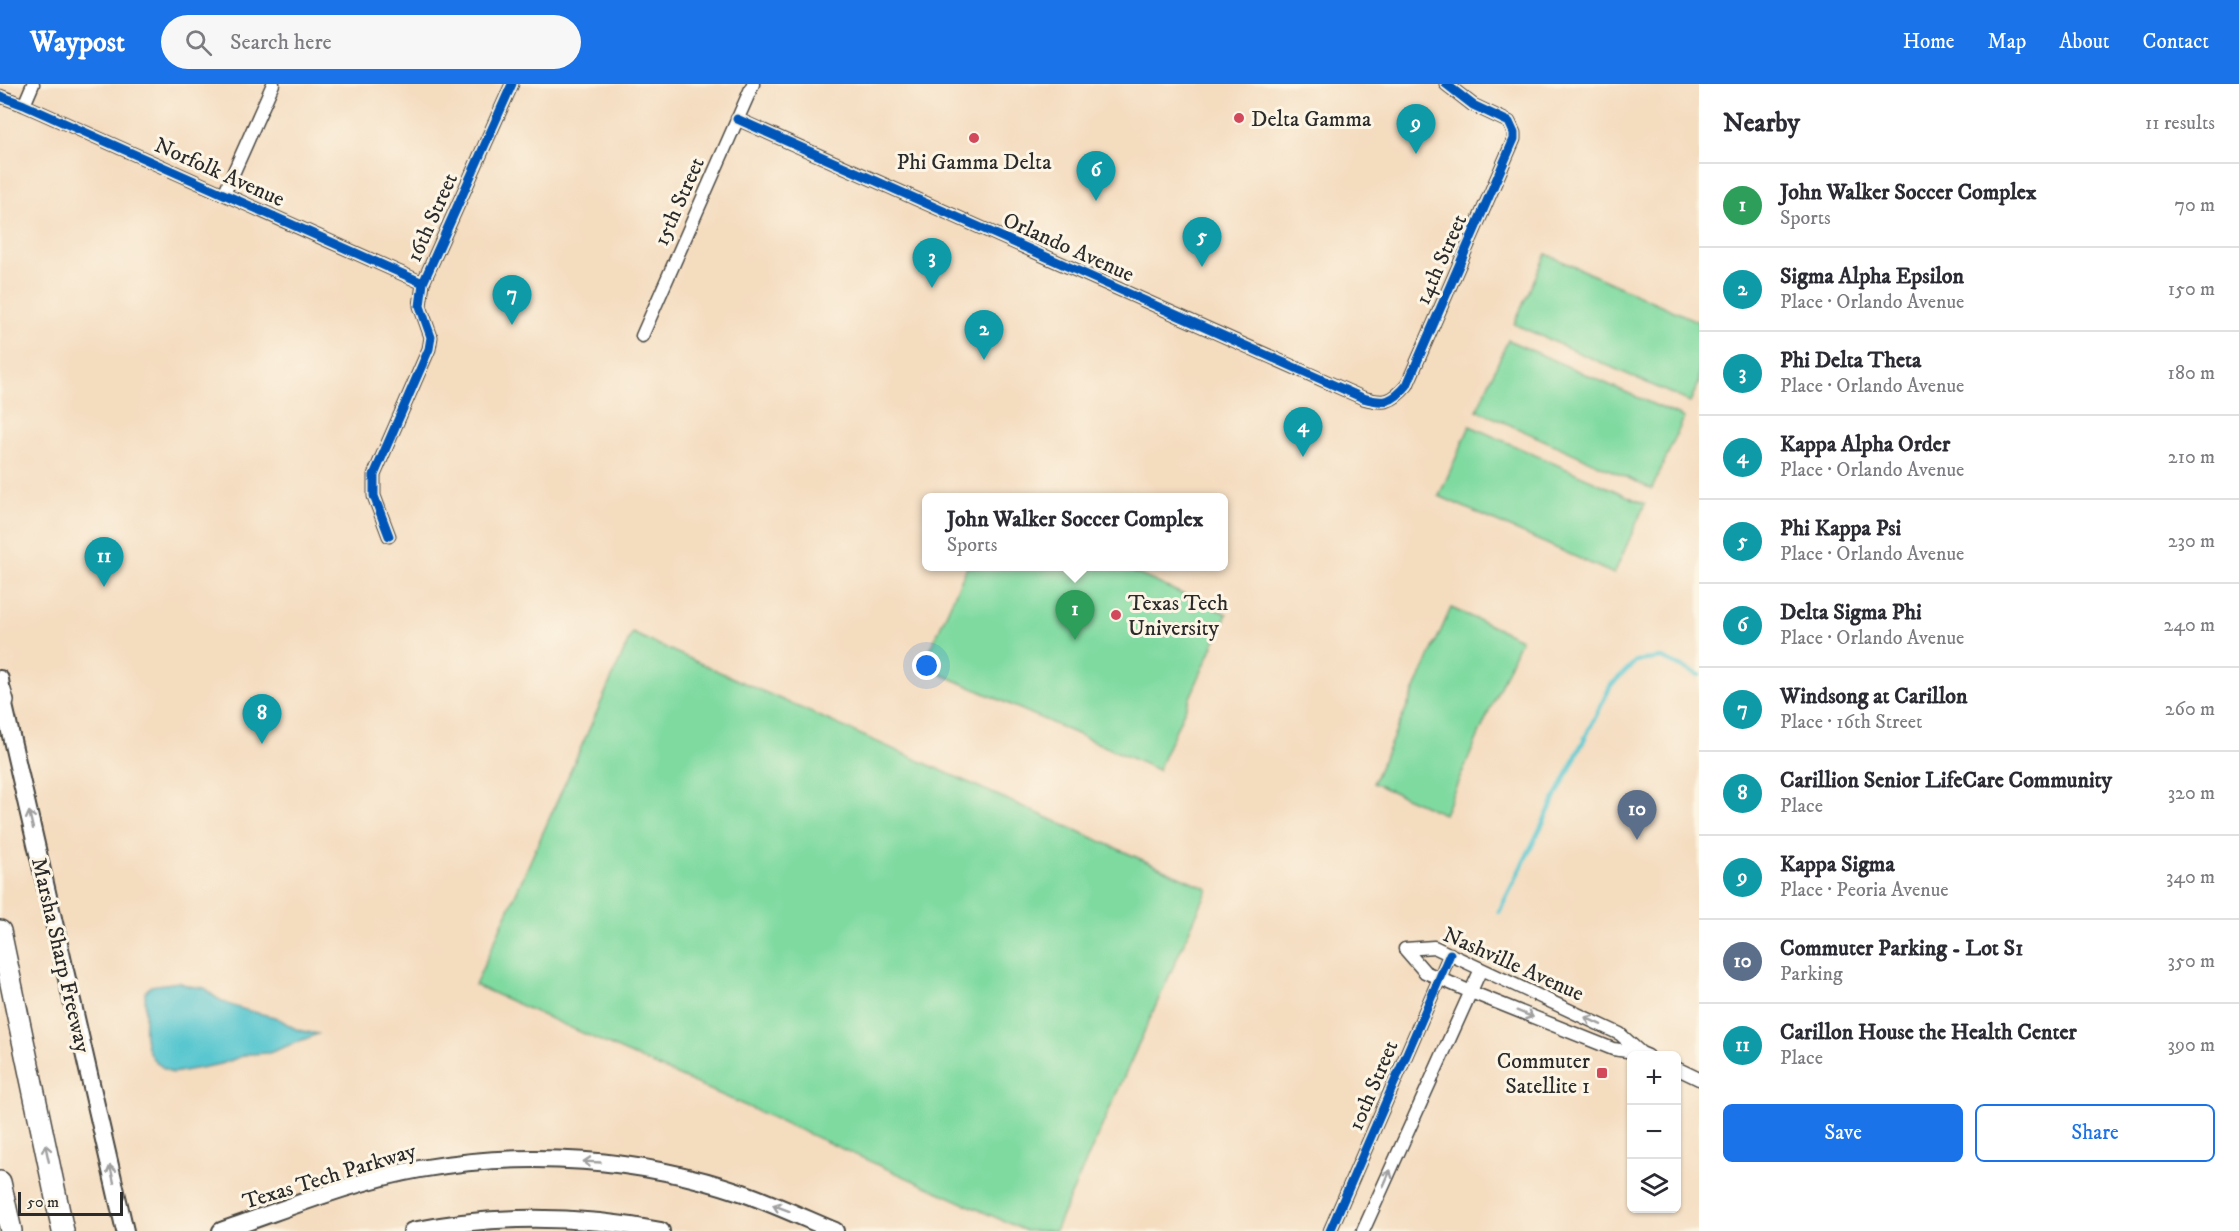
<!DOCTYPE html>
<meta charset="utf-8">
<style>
body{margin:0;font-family:"IM FELL DW Pica",serif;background:#f7f7f7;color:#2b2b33}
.controls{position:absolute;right:18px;bottom:18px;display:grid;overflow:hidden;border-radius:9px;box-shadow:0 2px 4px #0004}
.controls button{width:54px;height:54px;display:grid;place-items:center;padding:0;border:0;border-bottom:2px solid #e1e1e2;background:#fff;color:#2b2b33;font:30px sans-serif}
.scale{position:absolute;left:18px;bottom:15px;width:105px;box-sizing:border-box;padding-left:6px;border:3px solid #2b2b2b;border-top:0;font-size:16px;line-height:21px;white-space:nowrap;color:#2b2b2b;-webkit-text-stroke:4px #fcf5e5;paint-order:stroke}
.you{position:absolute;left:927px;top:582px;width:21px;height:21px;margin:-15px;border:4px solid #fff;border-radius:50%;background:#1a73e8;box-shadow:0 0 0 9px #1a73e833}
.badge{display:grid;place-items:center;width:39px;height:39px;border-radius:50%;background:#1a73e8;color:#fff;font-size:20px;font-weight:700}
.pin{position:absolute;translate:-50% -50px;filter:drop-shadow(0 2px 3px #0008)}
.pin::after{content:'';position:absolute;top:32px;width:21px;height:18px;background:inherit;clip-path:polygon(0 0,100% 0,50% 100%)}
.popup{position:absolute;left:922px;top:409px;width:306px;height:78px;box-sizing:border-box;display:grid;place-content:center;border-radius:9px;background:#fff;filter:drop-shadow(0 2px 4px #0005);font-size:20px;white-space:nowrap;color:#7c7c81}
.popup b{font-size:22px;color:#2b2b33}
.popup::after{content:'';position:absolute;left:50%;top:100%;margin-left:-12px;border:12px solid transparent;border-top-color:#fff}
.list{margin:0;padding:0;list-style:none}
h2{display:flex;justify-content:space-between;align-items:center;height:78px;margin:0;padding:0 24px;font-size:26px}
h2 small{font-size:20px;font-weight:400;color:#7c7c81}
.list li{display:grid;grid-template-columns:39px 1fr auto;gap:18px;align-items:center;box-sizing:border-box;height:84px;padding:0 24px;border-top:2px solid #e1e1e2}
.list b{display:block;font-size:22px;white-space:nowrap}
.list p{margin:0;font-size:20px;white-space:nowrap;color:#7c7c81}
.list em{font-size:20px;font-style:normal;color:#7c7c81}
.actions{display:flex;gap:12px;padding:18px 24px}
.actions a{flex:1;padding:14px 0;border:2px solid #1a73e8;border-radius:9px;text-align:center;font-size:21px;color:#1a73e8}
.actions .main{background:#1a73e8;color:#fff}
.icon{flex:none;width:33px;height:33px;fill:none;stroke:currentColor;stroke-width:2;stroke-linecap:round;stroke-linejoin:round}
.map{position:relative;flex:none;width:1699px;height:1147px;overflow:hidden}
header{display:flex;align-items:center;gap:36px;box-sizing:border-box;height:84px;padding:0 30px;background:#1a73e8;color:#fff}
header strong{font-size:28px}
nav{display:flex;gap:33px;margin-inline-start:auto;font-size:21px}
.search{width:420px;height:54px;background:#f7f7f7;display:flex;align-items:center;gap:15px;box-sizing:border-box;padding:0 21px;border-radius:33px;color:#7c7c81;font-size:22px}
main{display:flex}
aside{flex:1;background:#fff}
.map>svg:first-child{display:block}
.green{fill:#7fdaa0;stroke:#558266;stroke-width:1.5}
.water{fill:#5ac7d0;stroke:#42797e;stroke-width:1.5}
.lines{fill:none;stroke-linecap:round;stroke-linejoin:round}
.stream{stroke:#5ac7d0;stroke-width:4.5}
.street-casing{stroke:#494641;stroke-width:15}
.secondary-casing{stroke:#494641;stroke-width:20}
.highway-casing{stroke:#494641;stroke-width:24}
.street{stroke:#fff;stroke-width:12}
.secondary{stroke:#fff;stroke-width:16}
.highway{stroke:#fff;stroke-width:21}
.cycleway-casing{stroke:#fcf5e5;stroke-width:13}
.cycleway{stroke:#0057b8;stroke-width:9}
.oneway{stroke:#a0a0a0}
.poi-dot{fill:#d1495b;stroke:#fcf5e5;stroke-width:2}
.labels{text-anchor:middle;stroke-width:6;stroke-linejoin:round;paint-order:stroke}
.poi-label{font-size:22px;fill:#2b2b2b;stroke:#fcf5e5;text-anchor:start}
.street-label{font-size:22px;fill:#2b2b2b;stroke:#fcf5e5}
</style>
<header>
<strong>Waypost</strong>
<div class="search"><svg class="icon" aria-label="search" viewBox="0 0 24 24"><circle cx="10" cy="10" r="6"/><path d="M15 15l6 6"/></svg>Search here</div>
<nav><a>Home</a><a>Map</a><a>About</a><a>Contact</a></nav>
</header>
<main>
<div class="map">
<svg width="1699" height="1147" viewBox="0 0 1699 1147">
<rect width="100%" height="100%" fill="#fcf5e5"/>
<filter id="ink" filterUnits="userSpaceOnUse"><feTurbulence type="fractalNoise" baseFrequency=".0167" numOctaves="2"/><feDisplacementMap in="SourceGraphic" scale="12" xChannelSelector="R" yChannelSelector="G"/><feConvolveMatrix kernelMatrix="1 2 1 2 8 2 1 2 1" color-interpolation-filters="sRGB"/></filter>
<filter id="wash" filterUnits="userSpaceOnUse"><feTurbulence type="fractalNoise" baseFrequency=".008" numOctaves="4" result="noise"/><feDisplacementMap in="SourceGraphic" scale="24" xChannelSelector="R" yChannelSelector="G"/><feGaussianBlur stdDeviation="1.35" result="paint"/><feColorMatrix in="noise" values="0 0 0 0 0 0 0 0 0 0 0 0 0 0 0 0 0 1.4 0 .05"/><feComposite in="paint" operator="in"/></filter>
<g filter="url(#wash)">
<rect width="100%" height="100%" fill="#f4dcbf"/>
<!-- green -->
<path class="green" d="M1546,170L1699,238V298L1690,318L1514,240Z
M1508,256L1684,334L1652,405L1477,326Z
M1470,342L1645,420L1614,490L1439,412Z
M967,483H1122L1227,530L1158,686L923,582Z
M1451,524L1521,555L1444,730L1373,699Z
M632,549L1208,805L1055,1147H1026L475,901Z"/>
<!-- water -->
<path class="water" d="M179,898L188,902L205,904C221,923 251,927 274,933C282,935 287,941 294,944C301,948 310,948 318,950L269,969L248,970L221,980L173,989C133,971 148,942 145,908L151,902Z"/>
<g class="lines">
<!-- stream -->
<path class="stream" d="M1499,828L1611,601L1636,577L1662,574L1699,591"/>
</g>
</g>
<g filter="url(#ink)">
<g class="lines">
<!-- street casing -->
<g class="street-casing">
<path id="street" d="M0,12L24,21L423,199
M24,21L33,0
M737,35L1363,314C1384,320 1392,319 1407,301L1514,55V49L1509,38L1473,21L1446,0
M224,110L273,0
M642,252L753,0
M389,452L374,412V391L429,265L431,253L420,222L423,199L512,0
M1405,865L1434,863L1620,950L1641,969L1648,972
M1405,865L1425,888L1471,908L1613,965L1641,969
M1676,984L1699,995
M1330,1147L1450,870
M1363,1147L1481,885"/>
</g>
<!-- secondary casing -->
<g class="secondary-casing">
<path id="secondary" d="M0,595L3,617L125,1147
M221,1147C286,1125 352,1097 420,1085C526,1066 641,1074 743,1109C774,1120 804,1134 835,1147
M412,1147C496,1130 577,1131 661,1147"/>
</g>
<!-- highway casing -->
<g class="highway-casing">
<path id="highway" d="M0,607L3,617
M0,847L63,1147
M0,1098L11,1147"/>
</g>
<!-- street -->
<use href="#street" class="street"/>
<!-- secondary -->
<use href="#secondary" class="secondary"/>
<!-- highway -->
<use href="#highway" class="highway"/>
<!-- cycleway casing -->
<g class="cycleway-casing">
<path id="cycleway" d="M0,12L24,21L423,199
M737,35L1363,314C1384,320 1392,319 1407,301L1514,55V49L1509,38L1473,21L1446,0
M389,452L374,412V391L429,265L431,253L420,222L423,199L512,0
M1330,1147L1450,870"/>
</g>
<!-- cycleway -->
<use href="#cycleway" class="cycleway"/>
</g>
<!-- one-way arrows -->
<defs><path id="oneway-shaft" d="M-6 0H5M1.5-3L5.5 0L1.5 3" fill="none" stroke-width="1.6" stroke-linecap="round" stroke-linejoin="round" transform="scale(1.5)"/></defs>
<g class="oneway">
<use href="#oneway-shaft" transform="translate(31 736) rotate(-103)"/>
<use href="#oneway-shaft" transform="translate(1525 930) rotate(22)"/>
<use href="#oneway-shaft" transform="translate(1593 937) rotate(-155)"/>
<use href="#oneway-shaft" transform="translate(47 1069) rotate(-102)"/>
<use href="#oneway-shaft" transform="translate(592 1078) rotate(-177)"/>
<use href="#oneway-shaft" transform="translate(112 1090) rotate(-103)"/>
<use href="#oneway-shaft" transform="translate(1387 1094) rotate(-66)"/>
<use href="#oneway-shaft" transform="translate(781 1124) rotate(-159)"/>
</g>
</g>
<!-- markers -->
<g class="poi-dot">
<circle cx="1239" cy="34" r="6"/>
<circle cx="974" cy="54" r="6"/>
<circle cx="1116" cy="531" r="6"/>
<rect x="1596" y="983" width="12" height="12" rx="3"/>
</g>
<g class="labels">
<!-- poi labels -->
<g class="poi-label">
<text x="1251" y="42">Delta Gamma</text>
<text x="974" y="85" text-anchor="middle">Phi Gamma Delta</text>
<text x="1128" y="526">Texas Tech<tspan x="1128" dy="25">University</tspan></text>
<text x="1590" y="984" text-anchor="end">Commuter<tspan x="1590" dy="25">Satellite 1</tspan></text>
</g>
<!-- street labels -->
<g class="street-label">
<text transform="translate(220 87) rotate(24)" y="8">Norfolk Avenue</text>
<text transform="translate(678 117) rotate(-66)" y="8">15th Street</text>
<text transform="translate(431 133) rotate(-66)" y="8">16th Street</text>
<text transform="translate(1069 162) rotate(24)" y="8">Orlando Avenue</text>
<text transform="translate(1440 175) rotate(-66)" y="8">14th Street</text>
<text transform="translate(62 871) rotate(77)" y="8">Marsha Sharp Freeway</text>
<text transform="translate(1514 879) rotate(24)" y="8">Nashville Avenue</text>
<text transform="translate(1372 1001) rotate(-67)" y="8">10th Street</text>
<text transform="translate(329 1091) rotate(-17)" y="8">Texas Tech Parkway</text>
</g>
</g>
</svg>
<div class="controls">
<button>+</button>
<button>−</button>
<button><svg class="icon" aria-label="layers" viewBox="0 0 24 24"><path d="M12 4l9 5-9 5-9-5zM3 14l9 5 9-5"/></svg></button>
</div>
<div class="scale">50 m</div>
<div class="you"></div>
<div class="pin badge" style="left:1075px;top:556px;background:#2e9e5b">1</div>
<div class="popup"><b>John Walker Soccer Complex</b>Sports</div>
<div class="pin badge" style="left:984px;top:276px;background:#0f9aa8">2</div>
<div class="pin badge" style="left:932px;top:204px;background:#0f9aa8">3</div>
<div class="pin badge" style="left:1303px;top:373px;background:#0f9aa8">4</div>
<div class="pin badge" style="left:1202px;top:183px;background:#0f9aa8">5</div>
<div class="pin badge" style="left:1096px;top:117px;background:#0f9aa8">6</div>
<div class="pin badge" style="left:512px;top:241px;background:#0f9aa8">7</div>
<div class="pin badge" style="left:262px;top:660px;background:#0f9aa8">8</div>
<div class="pin badge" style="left:1416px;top:70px;background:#0f9aa8">9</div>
<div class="pin badge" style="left:1637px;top:756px;background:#5c6f8a">10</div>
<div class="pin badge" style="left:104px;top:503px;background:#0f9aa8">11</div>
</div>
<aside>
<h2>Nearby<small>11 results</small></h2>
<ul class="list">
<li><span class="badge" style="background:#2e9e5b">1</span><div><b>John Walker Soccer Complex</b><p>Sports</p></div><em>70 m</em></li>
<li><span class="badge" style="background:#0f9aa8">2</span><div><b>Sigma Alpha Epsilon</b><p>Place · Orlando Avenue</p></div><em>150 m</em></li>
<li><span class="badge" style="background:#0f9aa8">3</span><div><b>Phi Delta Theta</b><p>Place · Orlando Avenue</p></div><em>180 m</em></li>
<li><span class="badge" style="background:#0f9aa8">4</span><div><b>Kappa Alpha Order</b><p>Place · Orlando Avenue</p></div><em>210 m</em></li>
<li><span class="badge" style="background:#0f9aa8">5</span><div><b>Phi Kappa Psi</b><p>Place · Orlando Avenue</p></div><em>230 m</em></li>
<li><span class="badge" style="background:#0f9aa8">6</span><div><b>Delta Sigma Phi</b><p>Place · Orlando Avenue</p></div><em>240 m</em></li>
<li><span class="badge" style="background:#0f9aa8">7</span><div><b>Windsong at Carillon</b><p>Place · 16th Street</p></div><em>260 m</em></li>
<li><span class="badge" style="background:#0f9aa8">8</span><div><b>Carillion Senior LifeCare Community</b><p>Place</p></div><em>320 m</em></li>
<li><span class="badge" style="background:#0f9aa8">9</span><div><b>Kappa Sigma</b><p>Place · Peoria Avenue</p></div><em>340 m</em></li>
<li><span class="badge" style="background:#5c6f8a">10</span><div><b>Commuter Parking - Lot S1</b><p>Parking</p></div><em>350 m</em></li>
<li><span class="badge" style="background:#0f9aa8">11</span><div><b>Carillon House the Health Center</b><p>Place</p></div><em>390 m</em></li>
</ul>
<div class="actions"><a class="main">Save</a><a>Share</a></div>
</aside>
</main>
